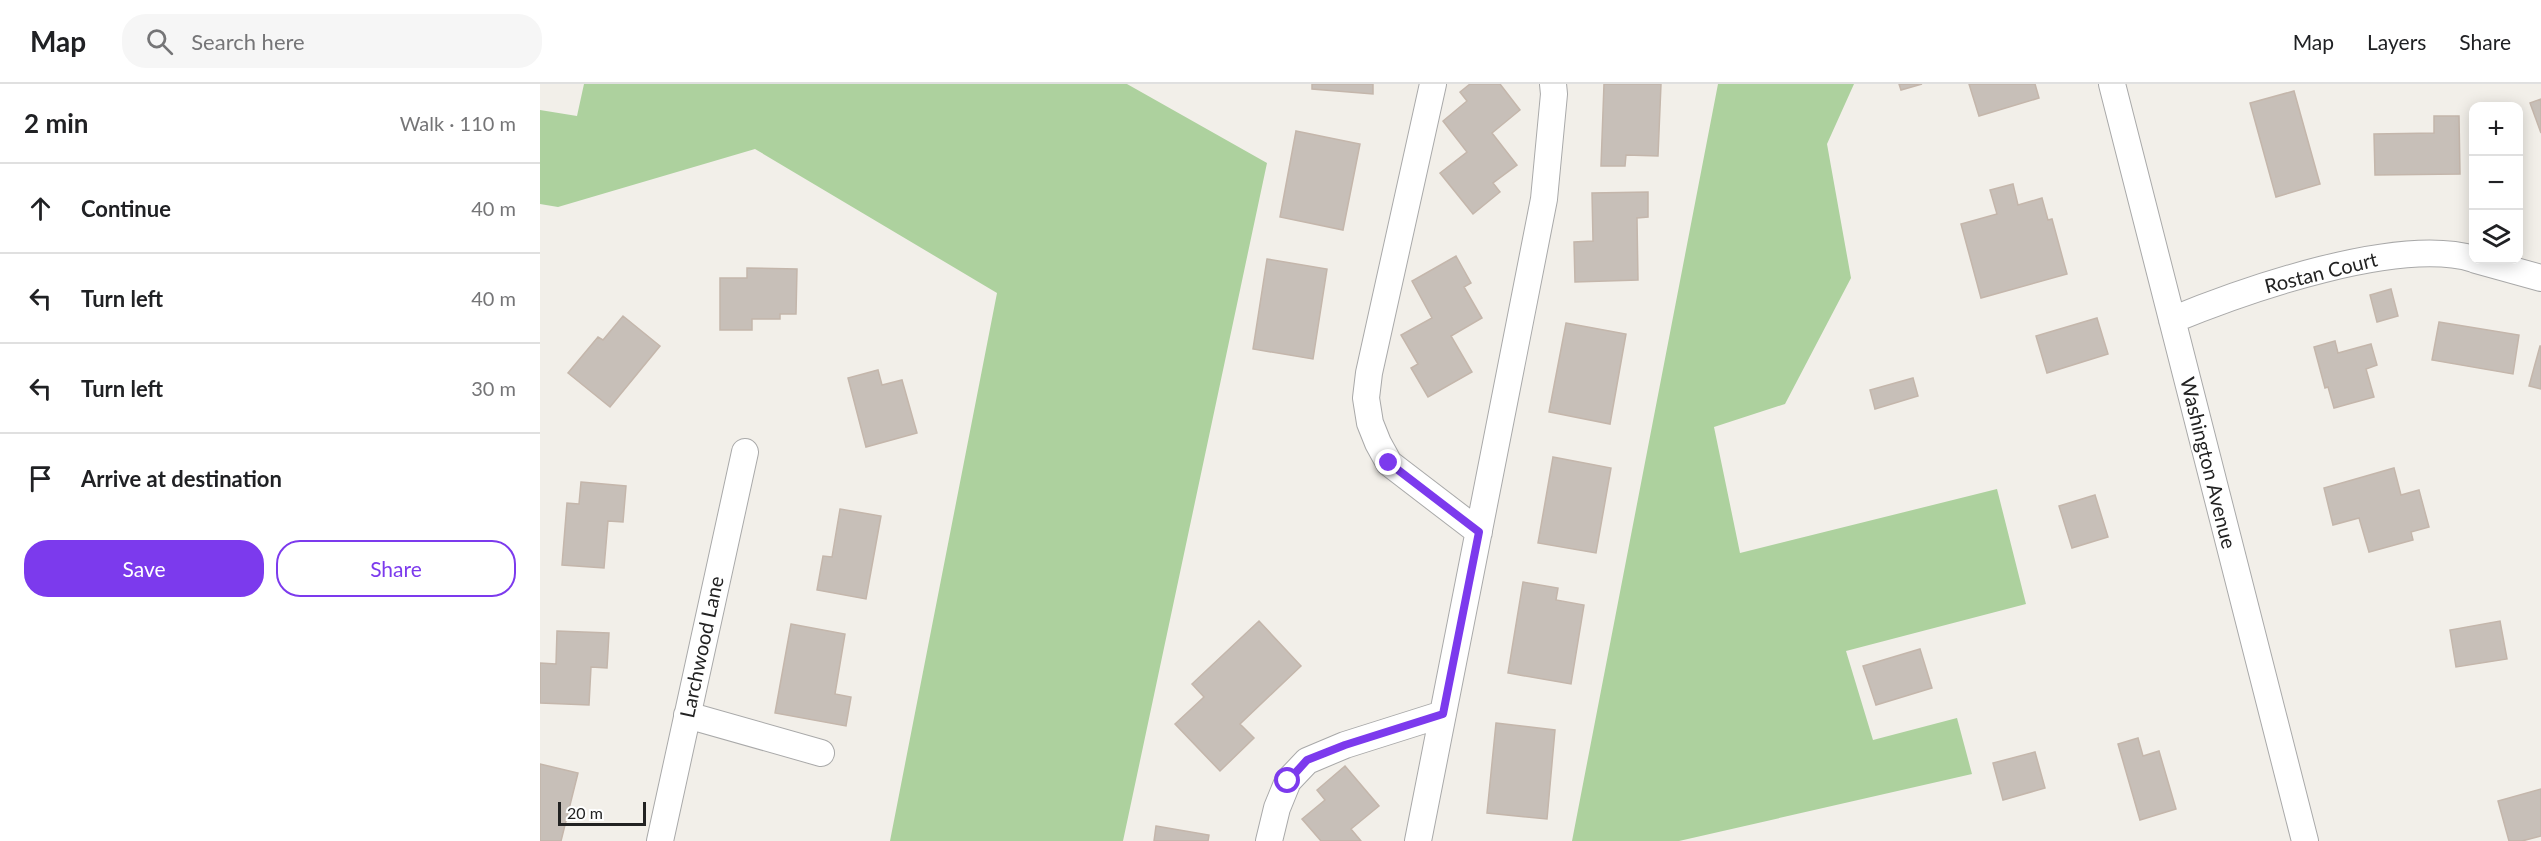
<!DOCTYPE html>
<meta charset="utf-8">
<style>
body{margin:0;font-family:Lato,sans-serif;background:#f6f6f6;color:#202124}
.controls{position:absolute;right:18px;top:18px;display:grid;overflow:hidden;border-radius:12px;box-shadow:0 3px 15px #0003}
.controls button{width:54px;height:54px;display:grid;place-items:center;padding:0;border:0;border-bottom:2px solid #e0e0e0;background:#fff;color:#202124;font:30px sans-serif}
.scale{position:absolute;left:18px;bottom:15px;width:88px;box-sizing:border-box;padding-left:6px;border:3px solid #222;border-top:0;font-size:16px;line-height:21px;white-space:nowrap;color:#222;-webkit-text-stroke:4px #fff;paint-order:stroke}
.stop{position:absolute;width:18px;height:18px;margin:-14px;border:4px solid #7c3aed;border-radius:50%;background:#fff}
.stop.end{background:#7c3aed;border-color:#fff;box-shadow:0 2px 6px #0008}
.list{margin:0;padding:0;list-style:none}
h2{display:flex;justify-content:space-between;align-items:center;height:78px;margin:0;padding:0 24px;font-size:26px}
h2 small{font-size:20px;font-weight:400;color:#757577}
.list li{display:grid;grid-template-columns:39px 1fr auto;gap:18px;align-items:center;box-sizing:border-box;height:90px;padding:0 24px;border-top:2px solid #e0e0e0}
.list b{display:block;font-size:22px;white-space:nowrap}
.list em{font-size:20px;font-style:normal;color:#757577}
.actions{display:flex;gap:12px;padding:18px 24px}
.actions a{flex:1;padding:14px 0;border:2px solid #7c3aed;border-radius:24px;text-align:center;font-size:21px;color:#7c3aed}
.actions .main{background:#7c3aed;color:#fff}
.icon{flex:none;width:33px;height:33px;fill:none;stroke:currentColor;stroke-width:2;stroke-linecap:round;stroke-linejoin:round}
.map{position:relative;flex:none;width:2001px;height:757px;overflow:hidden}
header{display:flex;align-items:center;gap:36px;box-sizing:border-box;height:84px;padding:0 30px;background:#fff;border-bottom:2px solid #e0e0e0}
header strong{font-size:28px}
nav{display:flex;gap:33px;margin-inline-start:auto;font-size:21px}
.search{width:420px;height:54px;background:#f6f6f6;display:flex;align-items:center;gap:15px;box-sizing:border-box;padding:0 21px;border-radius:24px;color:#757577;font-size:22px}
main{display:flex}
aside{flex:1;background:#fff}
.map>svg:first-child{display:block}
.forest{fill:#add19e}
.building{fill:#c7bfb8;stroke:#c4b6ab;stroke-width:1.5}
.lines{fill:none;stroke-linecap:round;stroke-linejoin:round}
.street-casing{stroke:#a9a9a9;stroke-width:28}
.street{stroke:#fff;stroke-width:26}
.route{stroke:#7c3aed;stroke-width:8}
.labels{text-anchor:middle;stroke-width:4.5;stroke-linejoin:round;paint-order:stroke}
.street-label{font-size:20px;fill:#222;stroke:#fff}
</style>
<header>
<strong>Map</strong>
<div class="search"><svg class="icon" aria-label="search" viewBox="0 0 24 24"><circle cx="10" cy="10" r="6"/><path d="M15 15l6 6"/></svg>Search here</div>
<nav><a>Map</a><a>Layers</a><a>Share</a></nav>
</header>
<main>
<aside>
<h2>2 min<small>Walk · 110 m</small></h2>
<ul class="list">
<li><svg class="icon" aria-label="ahead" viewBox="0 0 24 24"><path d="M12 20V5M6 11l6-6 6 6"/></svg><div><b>Continue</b></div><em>40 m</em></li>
<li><svg class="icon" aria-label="left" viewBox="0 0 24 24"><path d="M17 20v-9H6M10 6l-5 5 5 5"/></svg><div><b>Turn left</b></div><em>40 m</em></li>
<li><svg class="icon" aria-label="left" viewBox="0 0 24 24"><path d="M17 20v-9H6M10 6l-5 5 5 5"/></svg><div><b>Turn left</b></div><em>30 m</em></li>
<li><svg class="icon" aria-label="arrive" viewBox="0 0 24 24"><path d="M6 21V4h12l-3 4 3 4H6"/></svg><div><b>Arrive at destination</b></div></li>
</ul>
<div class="actions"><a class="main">Save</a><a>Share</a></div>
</aside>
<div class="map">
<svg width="2001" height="757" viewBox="0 0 2001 757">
<rect width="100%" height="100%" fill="#f2efe9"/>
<!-- forest -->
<path class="forest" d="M44,0H587L727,79L583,757H350L457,209L215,65L18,123L0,120V26L37,32Z
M1178,0H1314L1287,60L1311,194L1245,320L1174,343L1200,469L1457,405L1486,520L1306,567L1333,656L1417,634L1432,690L1139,757H1032Z"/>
<!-- building -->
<path class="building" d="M772,0H833V10L772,5Z
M930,0H960L980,26L952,49L977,81L953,99L960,108L933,130L900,89L927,68L903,37L927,17L920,8Z
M1064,0H1121L1118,72L1086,71L1085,82H1061Z
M1359,0H1382L1361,6Z
M1429,0H1495L1499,14L1439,32Z
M1754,7L1780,100L1736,113L1710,19Z
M2001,15V49L1990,19Z
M1894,32H1919L1920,90L1835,91L1834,50L1894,49Z
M756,47L820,60L803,146L740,133Z
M1473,100L1478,121L1502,114L1508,136L1512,135L1527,190L1441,214L1421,140L1457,130L1450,106Z
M1108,108V133L1097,134L1098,196L1035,198L1034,158L1053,157L1052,109Z
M916,172L931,199L924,203L942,234L911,252L932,288L888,313L871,284L878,280L861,251L892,234L872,197Z
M727,175L787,185L773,275L713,265Z
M207,184L257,185L256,230H240V235H212V246H180V194H207Z
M1851,205L1858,232L1837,238L1830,211Z
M83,232L120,262L70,323L28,289L58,253L63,256Z
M1557,234L1568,270L1507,289L1496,252Z
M1899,238L1979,251L1973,290L1892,276Z
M1026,239L1086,250L1070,340L1009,328Z
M1795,257L1798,269L1831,260L1837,281L1826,285L1834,313L1794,324L1788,303L1785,304L1774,263Z
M2000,262H2001V305L1989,302Z
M338,286L342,301L362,296L377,349L326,363L308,294Z
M1373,294L1378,312L1335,325L1330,306Z
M1013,373L1071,384L1056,469L998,459Z
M1854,384L1861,411L1879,406L1889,443L1871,448L1873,456L1829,468L1819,434L1793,441L1784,404Z
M41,398L86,402L83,438L68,437L64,484L22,481L27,419L39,420Z
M1555,411L1568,453L1532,464L1519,422Z
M300,425L341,432L326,515L277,506L283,472L292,473Z
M983,498L1018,504L1016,516L1044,521L1031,600L968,589Z
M719,537L761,582L700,640L714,654L680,687L635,640L664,613L652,600Z
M1960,537L1967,575L1916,583L1910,546Z
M251,540L305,550L295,610L311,613L306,642L235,629Z
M17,547L69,549L67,584L51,583L49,621L0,619V579L16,580Z
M1380,565L1392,604L1336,621L1323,582Z
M956,639L1015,646L1007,735L947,729Z
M1598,654L1603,672L1619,667L1636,725L1600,736L1578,660Z
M1495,668L1505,704L1463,716L1453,679Z
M0,680L38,689L21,757H0Z
M805,682L839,722L811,745L821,757H781L762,735L785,716L777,706Z
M2001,705V752L1982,757H1969L1958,717Z
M616,742L669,751L668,757H614Z"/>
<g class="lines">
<!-- street casing -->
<g class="street-casing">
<path id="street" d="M893,0L829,289L826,314L830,339L838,359L849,379L939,448
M1572,0L1765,757
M1936,176L2001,194
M1632,236C1705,206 1858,152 1934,175
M147,631L281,669
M120,757L205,368
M729,757L737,724L748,697L767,677L805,661L903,630
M878,757L1004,115L1014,10L1013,0"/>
</g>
<!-- street -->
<use href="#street" class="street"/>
</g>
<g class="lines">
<!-- route -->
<path class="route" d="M748,697L767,676L805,661L903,630L939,448L849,379"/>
</g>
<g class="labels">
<!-- street labels -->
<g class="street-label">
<text transform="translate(1781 189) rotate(-14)" y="7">Rostan Court</text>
<text transform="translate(1668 379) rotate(76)" y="7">Washington Avenue</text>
<text transform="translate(162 563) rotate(-78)" y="7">Larchwood Lane</text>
</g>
</g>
</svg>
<div class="controls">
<button>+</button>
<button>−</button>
<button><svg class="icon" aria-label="layers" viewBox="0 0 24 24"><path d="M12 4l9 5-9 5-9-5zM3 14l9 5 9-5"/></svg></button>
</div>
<div class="scale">20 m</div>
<div class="stop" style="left:748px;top:697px"></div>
<div class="stop end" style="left:849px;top:379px"></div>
</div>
</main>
